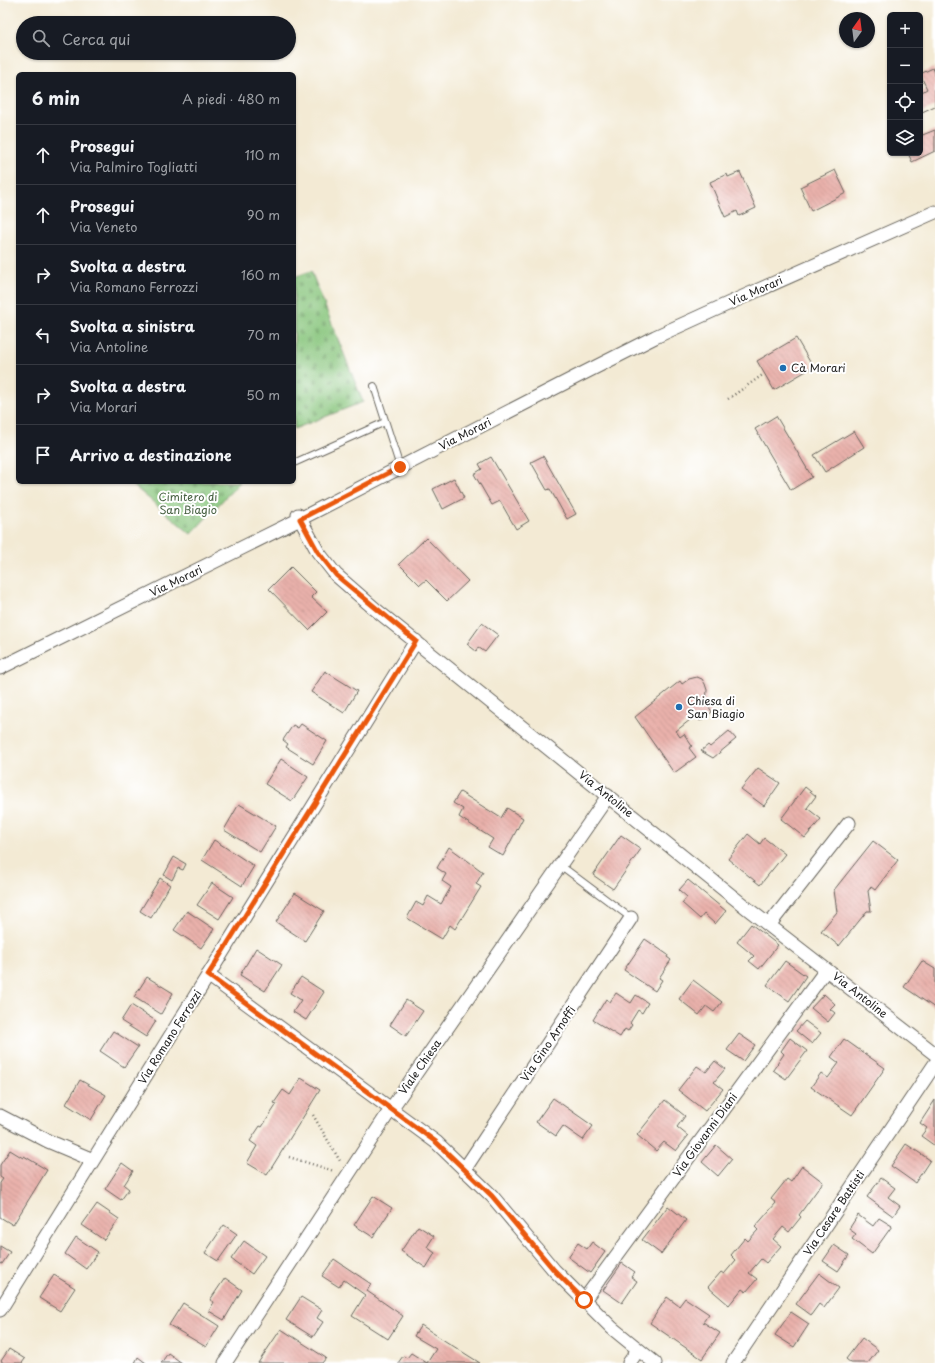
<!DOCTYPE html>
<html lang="it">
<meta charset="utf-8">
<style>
body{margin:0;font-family:"Playpen Sans",sans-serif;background:#20242c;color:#f1f3f6}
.controls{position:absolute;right:12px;top:12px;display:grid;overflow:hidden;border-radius:6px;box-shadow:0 1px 3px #0004}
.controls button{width:36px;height:36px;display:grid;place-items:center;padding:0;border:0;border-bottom:1px solid #363941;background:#171b24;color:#f1f3f6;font:20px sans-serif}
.compass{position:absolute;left:839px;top:12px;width:36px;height:36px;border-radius:50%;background:#171b24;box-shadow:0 1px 3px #0004;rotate:14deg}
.stop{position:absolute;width:12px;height:12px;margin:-9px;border:3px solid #ea580c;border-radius:50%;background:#fff}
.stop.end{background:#ea580c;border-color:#fff;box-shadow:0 1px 4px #0008}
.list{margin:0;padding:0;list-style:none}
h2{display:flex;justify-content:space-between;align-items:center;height:52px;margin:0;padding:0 16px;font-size:17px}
h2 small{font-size:13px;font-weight:400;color:#9ea1a6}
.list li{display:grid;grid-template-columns:26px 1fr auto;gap:12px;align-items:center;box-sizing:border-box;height:60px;padding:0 16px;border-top:1px solid #363941}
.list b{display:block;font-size:15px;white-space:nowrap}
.list p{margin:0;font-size:13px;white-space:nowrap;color:#9ea1a6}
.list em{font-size:13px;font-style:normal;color:#9ea1a6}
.icon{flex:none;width:22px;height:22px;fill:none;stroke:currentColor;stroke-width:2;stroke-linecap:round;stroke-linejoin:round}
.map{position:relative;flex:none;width:935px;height:1363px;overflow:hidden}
.search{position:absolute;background:#171b24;box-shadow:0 1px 3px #0004;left:16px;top:16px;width:280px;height:44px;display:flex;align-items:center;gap:10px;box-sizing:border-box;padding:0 14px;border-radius:22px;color:#9ea1a6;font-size:15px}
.panel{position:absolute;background:#171b24;box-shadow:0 1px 3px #0004;left:16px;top:72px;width:280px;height:412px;border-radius:6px}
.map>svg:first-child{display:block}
.cemetery{fill:url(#cemetery-stones);stroke:#52704c}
.building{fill:url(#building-back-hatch)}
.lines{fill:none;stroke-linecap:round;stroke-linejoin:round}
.service-casing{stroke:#67645c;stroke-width:8}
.minor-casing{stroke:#67645c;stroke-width:15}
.path{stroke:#67645c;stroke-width:2.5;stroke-dasharray:1 3;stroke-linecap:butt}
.service{stroke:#fff;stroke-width:6}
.minor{stroke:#fff;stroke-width:13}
.route{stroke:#ea580c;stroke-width:5}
.poi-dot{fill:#1f6fb2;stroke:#fff;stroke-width:1.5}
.labels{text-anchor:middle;stroke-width:4;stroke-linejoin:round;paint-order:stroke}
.street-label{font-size:11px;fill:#1c1c1c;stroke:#fff}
.poi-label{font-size:11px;fill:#1c1c1c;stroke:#fff;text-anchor:start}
.park-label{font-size:11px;fill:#476042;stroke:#fff}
</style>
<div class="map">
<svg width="935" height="1363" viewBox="0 0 935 1363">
<defs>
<pattern id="cemetery-stones" width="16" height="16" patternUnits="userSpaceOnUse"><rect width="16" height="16" fill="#87c57c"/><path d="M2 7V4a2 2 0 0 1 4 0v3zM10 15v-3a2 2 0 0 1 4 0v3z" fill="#74a96b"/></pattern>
<pattern id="building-back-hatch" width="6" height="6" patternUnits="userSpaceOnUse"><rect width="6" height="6" fill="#e9b1ab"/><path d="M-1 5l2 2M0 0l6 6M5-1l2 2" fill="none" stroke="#c79893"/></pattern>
</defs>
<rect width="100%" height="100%" fill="#fff"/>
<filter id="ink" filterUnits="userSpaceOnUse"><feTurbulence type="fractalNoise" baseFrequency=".025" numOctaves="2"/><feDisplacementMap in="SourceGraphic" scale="8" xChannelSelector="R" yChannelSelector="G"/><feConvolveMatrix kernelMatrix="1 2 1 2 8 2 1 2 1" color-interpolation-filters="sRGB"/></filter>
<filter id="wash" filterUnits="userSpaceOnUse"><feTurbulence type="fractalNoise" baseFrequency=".012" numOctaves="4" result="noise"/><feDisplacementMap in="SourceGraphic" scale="16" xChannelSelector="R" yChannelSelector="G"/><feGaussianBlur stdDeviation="0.9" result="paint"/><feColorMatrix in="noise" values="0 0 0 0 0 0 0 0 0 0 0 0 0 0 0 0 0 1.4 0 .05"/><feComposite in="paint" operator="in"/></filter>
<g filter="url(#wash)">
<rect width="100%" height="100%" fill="#f3ead4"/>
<!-- cemetery -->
<path class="cemetery" d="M311,271L363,402L294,429V277Z
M129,482H240L191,534Z"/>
<g id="blocks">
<!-- building -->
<path class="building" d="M933,68L935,73V106L920,113V93L927,89L920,74Z
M935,130V151L912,162L908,153H920V136Z
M835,170L846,193L811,211L800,187Z
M740,172L756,208L739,216L737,211L725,217L710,182L727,174L728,177Z
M796,338L813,367L774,390L757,361Z
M776,416L812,477L791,490L755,429Z
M854,431L864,447L825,472L814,455Z
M543,456L576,514L567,519L550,489L547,490L531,462Z
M491,457L529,521L516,529L500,501L492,505L474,474L482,469L479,464Z
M454,478L464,498L443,509L433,489Z
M426,538L468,581L447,601L426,580L420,585L399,564Z
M291,567L316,592L311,597L327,612L309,630L269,589Z
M482,623L498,635L485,652L478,647L476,651L467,644Z
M325,671L357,691L344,713L311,692Z
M697,677L702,679L705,684L707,690L706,702L712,712L700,721L695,716L676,731L680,737L684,734L692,746L689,748L696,757L674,773L635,717L680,681L682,684L689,679Z
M301,724L327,741L313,764L286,747L288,744L283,740L293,725L298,728Z
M729,731L736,739L713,758L701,751L708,745L710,747Z
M281,759L308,777L292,801L265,784Z
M758,768L780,783L764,806L741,789Z
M805,787L816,796L807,808L821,819L805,838L781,819Z
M460,792L501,818L507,808L523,818L503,856L488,847L493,839L459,817L463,809L453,803Z
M239,804L276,826L260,852L224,830Z
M748,834L760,844L764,838L785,854L760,885L728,859Z
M621,835L641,849L613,889L593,875Z
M214,840L254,866L242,886L202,860Z
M873,841L898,860L875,890L871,887L868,891L871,911H867L839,946L821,931L837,912L834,890Z
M449,847L483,872L476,884L481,887L455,929L450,925L442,939L407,918L416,902L423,906L428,896L441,904L451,887L442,881L446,874L437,868Z
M174,857L186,864L183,870L178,868L172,880L164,875Z
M160,878L170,885L151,918L140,911Z
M688,880L726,911L715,924L704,914L700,919L682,903L687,897L679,890Z
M212,883L233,897L219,919L197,905Z
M295,893L324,911L305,941L276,922Z
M187,911L214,929L201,948L174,930Z
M751,924L778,945L759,969L749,961L754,956L737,942Z
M645,939L668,955L667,957L671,960L659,978L662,980L655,991L624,970Z
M256,948L282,965L265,991L240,975Z
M785,961L806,976L789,1001L767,985Z
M922,961L935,969V1008L904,987Z
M147,977L173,993L161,1014L134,997Z
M301,977L324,992L306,1020L293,1012L301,1000L290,993Z
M693,980L722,1002L714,1012L706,1006L699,1015L679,999Z
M616,993L631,1003L636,995L648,1003L642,1013L638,1010L630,1023L632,1025L628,1031L625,1029L620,1037L593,1020L606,999L610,1002Z
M824,994L835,1004L830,1009L835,1013L828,1022L811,1008Z
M406,1000L423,1011L406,1036L390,1025Z
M131,1005L156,1021L146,1037L121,1021Z
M805,1021L821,1033L812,1044L796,1031Z
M113,1031L138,1047L124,1067L100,1051Z
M739,1034L755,1045L743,1061L727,1050Z
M790,1038L807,1051L786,1079L773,1070L784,1054L781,1051Z
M844,1039L885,1068L852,1115L811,1087L821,1073L828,1078L839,1063L831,1057Z
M715,1061L725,1069L714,1082L723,1089L705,1111L678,1090L697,1066L706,1072Z
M301,1078L320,1090L267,1175L247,1163L257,1146L250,1141L260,1126L262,1127L277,1104L274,1103L283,1090L290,1095Z
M80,1080L106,1095L91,1120L66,1104Z
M553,1098L593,1126L583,1140L563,1126L556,1136L536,1122Z
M665,1100L685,1116L677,1127L688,1136L676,1151L664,1142L656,1151L637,1135Z
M935,1100V1146L921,1136L927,1128L920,1123Z
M906,1144L930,1160L915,1183L891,1166Z
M716,1145L732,1159L718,1176L702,1162Z
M10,1150L23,1158L24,1156L47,1170L13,1225L0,1217V1183L3,1179L0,1177V1165Z
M122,1163L133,1171L124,1185L129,1189L121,1200L105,1189Z
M802,1166L823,1182L799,1215L801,1217L789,1232L783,1227L773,1239L781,1246L766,1263L761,1259L749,1273L757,1279L746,1292L742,1289L729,1305L708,1287L721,1272L724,1274L736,1260L731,1255L745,1238L748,1241L758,1230L755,1227L776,1203L771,1199L787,1179L791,1182Z
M881,1178L895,1188L888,1197L900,1206L893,1216L867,1197Z
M373,1196L392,1208L373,1237L354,1225Z
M97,1204L119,1219L104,1240L82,1225Z
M668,1206L686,1220L661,1254L642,1240Z
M858,1215L873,1226L879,1218L892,1226L872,1254L852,1239L856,1234L849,1229Z
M224,1225L237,1234L218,1261L205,1253Z
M418,1226L434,1236L427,1247L435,1253L426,1268L401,1251Z
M76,1237L98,1252L86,1269L65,1254Z
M244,1241L265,1256L252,1274L231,1259Z
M592,1242L605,1252L590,1273L568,1257L578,1243L587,1249Z
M834,1245L849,1255L838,1271L823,1261Z
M0,1246L10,1252L2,1264L0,1263Z
M334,1259L371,1284L367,1291L403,1316L388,1339L352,1316L365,1295L344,1280L339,1287L322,1276Z
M622,1263L635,1272L631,1277L637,1281L622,1303L603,1290Z
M819,1273L839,1288L824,1308L819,1304L811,1315L796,1304Z
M54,1275L75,1288L60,1311L39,1298Z
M225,1278L242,1290L224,1320L209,1311L214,1302L210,1300Z
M301,1297L322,1310L317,1318L323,1322L313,1337L286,1320Z
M667,1297L679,1306L685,1298L709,1314L703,1322L720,1333L702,1359L650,1323Z
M183,1303L219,1326L206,1347L169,1325Z
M791,1312L809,1324L794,1347L775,1335Z
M421,1325L442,1339L480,1363H427L436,1349L414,1336Z
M281,1329L326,1358L322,1363H258Z
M862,1338L878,1350L868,1363H851L846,1359Z
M9,1349L25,1359L22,1363H4L1,1361Z
M168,1353L182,1363H161Z
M411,1353L427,1363H398L403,1356L407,1358Z
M138,1357L146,1363H135Z"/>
</g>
</g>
<g filter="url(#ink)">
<use href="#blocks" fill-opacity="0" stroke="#67645c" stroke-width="1"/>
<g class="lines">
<!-- service casing -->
<g class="service-casing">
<path id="service" d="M374,386L400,467
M296,462L385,422
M560,865L631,918"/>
</g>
<!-- minor casing -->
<g class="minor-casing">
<path id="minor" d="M298,515L318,552L336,575L375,609L748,909L935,1054
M0,668L300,519L576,377L655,337L745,296L935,212
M769,925L849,823
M208,975L436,1142L492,1196L554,1270L612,1328L655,1363
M0,1116L48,1141L93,1160
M464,1170L631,918
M584,1300L826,970
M0,1310L416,641
M225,1363L391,1109L608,796
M629,1363L638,1350
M733,1363L935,1064"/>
</g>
<!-- path -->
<path class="path" d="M728,399L764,374
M313,1115L340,1161
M289,1157L334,1171"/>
<!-- service -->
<use href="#service" class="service"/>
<!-- minor -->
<use href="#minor" class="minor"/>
</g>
</g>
<g class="lines" filter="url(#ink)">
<!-- route -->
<path class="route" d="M400,467L300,519L318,552L336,575L416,641L208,975L436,1142L492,1196L554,1270L584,1300"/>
</g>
<!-- markers -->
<g class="poi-dot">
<circle cx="783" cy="368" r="4"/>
<circle cx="679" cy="707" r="4"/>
</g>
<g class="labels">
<!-- street labels -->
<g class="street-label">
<text transform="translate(756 291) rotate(-24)" y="4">Via Morari</text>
<text transform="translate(465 434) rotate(-27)" y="4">Via Morari</text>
<text transform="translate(176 581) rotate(-26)" y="4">Via Morari</text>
<text transform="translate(606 794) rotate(39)" y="4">Via Antoline</text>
<text transform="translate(860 995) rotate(38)" y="4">Via Antoline</text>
<text transform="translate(170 1037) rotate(-58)" y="4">Via Romano Ferrozzi</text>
<text transform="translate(548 1044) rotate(-56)" y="4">Via Gino Arnoffi</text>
<text transform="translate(420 1067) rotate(-55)" y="4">Viale Chiesa</text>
<text transform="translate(705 1135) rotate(-54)" y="4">Via Giovanni Diani</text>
<text transform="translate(834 1213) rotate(-56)" y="4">Via Cesare Battisti</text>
</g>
<!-- poi labels -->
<g class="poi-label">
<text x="791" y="372">Cà Morari</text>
<text x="687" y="705">Chiesa di<tspan x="687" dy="13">San Biagio</tspan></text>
</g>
<!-- park labels -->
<g class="park-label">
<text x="188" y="501">Cimitero di<tspan x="188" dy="13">San Biagio</tspan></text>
</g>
</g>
</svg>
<div class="controls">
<button>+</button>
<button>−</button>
<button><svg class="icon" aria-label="locate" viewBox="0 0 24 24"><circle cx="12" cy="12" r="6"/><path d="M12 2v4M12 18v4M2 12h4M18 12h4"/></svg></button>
<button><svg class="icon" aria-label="layers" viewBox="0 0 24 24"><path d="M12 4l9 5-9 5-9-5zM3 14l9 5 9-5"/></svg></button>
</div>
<svg class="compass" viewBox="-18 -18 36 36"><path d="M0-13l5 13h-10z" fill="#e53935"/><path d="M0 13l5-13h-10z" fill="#9ea1a6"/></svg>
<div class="stop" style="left:584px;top:1300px"></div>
<div class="stop end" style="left:400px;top:467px"></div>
<div class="search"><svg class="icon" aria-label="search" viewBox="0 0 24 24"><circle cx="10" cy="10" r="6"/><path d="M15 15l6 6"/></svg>Cerca qui</div>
<section class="panel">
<h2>6 min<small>A piedi · 480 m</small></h2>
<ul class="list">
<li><svg class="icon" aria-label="ahead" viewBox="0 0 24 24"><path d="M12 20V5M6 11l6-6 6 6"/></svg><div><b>Prosegui</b><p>Via Palmiro Togliatti</p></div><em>110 m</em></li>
<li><svg class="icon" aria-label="ahead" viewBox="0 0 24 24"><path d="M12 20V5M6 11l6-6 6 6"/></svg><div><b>Prosegui</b><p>Via Veneto</p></div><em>90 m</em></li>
<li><svg class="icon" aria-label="right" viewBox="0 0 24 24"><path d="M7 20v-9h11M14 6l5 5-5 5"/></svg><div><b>Svolta a destra</b><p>Via Romano Ferrozzi</p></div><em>160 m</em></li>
<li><svg class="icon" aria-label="left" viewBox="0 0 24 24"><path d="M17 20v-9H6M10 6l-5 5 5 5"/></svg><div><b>Svolta a sinistra</b><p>Via Antoline</p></div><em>70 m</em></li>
<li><svg class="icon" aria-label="right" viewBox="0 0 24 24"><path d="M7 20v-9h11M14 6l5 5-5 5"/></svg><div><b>Svolta a destra</b><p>Via Morari</p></div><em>50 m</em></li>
<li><svg class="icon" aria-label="arrive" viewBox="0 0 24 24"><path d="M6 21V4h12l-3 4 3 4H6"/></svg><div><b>Arrivo a destinazione</b></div></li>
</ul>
</section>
</div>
